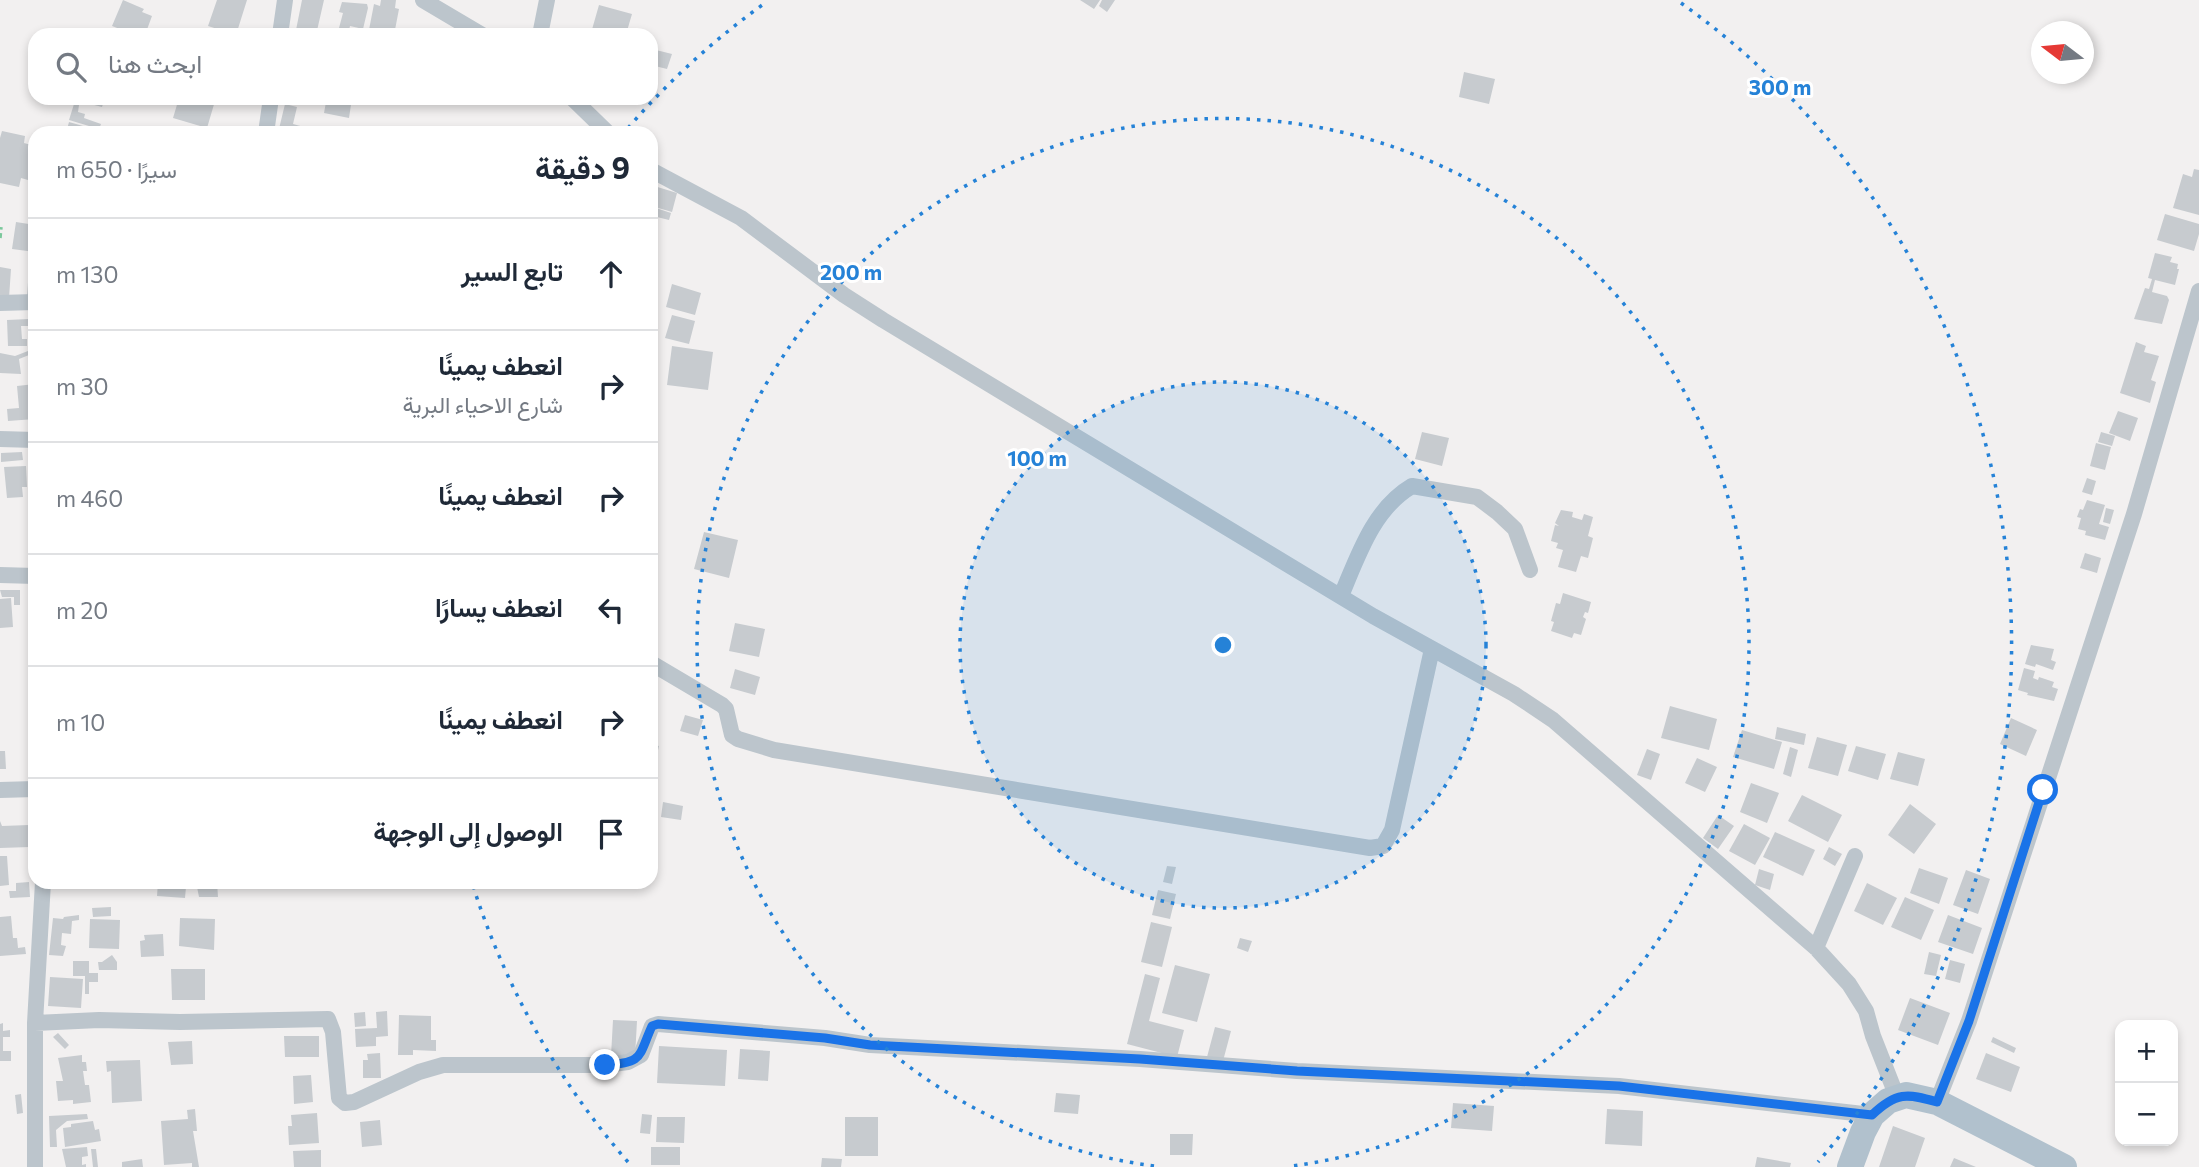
<!DOCTYPE html>
<html lang="ar">
<meta charset="utf-8">
<style>
body{margin:0;font-family:Commissioner,Vazirmatn,sans-serif;background:#f6f6f7;color:#1f2937;direction:rtl}
.controls{position:absolute;right:21px;bottom:21px;display:grid;overflow:hidden;border-radius:14px;box-shadow:0 4px 10px #0003}
.controls button{width:63px;height:63px;display:grid;place-items:center;padding:0;border:0;border-bottom:2px solid #e0e1e3;background:#fff;color:#1f2937;font:35px sans-serif}
.compass{position:absolute;left:2031px;top:21px;width:63px;height:63px;border-radius:50%;background:#fff;box-shadow:0 4px 10px #0003;rotate:286deg}
.stop{position:absolute;width:21px;height:21px;margin:-16px;border:5px solid #1a73e8;border-radius:50%;background:#fff}
.stop.end{background:#1a73e8;border-color:#fff;box-shadow:0 2px 7px #0008}
.list{margin:0;padding:0;list-style:none}
h2{display:flex;justify-content:space-between;align-items:center;height:91px;margin:0;padding:0 28px;font-size:30px}
h2 small{font-size:23px;font-weight:400;color:#747a83}
.list li{display:grid;grid-template-columns:46px 1fr auto;gap:21px;align-items:center;box-sizing:border-box;height:112px;padding:0 28px;border-top:2px solid #e0e1e3}
.list b{display:block;font-size:26px;white-space:nowrap}
.list p{margin:0;font-size:23px;white-space:nowrap;color:#747a83}
.list em{font-size:23px;font-style:normal;color:#747a83}
.icon{flex:none;width:38px;height:38px;fill:none;stroke:currentColor;stroke-width:2;stroke-linecap:round;stroke-linejoin:round}
.map{position:relative;flex:none;width:2199px;height:1167px;overflow:hidden;direction:ltr}
.search{position:absolute;background:#fff;box-shadow:0 4px 10px #0003;left:28px;top:28px;width:630px;height:77px;display:flex;align-items:center;gap:18px;box-sizing:border-box;padding:0 24px;border-radius:21px;color:#747a83;font-size:26px}
.panel{position:absolute;background:#fff;box-shadow:0 4px 10px #0003;left:28px;top:126px;width:630px;height:763px;border-radius:21px;direction:rtl}
.map>svg:first-child{display:block}
.building{fill:#c7cbcf}
.lines{fill:none;stroke-linecap:round;stroke-linejoin:round}
.path{stroke:#7bc89c;stroke-width:3.5;stroke-dasharray:5 3.5;stroke-linecap:butt}
.street{stroke:#bcc5cc;stroke-width:16}
.primary{stroke:#b1c1cd;stroke-width:26}
.route{stroke:#1a73e8;stroke-width:9}
.ring{fill:none;stroke:#2582d7;stroke-width:3.5;stroke-dasharray:3.5 7}
.centre{fill:#2582d7;stroke:#fff;stroke-width:3.5}
.ring-label{font-size:21px;text-anchor:middle;font-weight:bold;fill:#2582d7;stroke:#fff;stroke-width:6;stroke-linejoin:round;paint-order:stroke}
</style>
<div class="map">
<svg width="2199" height="1167" viewBox="0 0 2199 1167">
<rect width="100%" height="100%" fill="#f2f0f0"/>
<!-- building -->
<path class="building" d="M123,0L144,9L142,12L152,16L145,35H135L112,26Z
M217,0H247L236,35L208,26Z
M302,0H324L316,35H295Z
M381,0H396L395,8L399,9L394,35H368L374,4L380,6Z
M1080,0H1100L1094,9Z
M1102,0H1115L1107,12L1099,6Z
M342,2L367,4L368,8L363,29L350,26L349,30L339,28L343,13L339,12Z
M599,5L632,14L627,31L638,35L591,33Z
M656,50L672,54L667,69L651,65Z
M1464,72L1495,79L1489,104L1459,97Z
M84,98H105L102,107L83,102Z
M179,98H203L215,101L207,128L173,118Z
M336,98H352L349,118L324,113L326,102L335,103Z
M74,104L79,105L78,112L85,114L84,118L101,124L99,129L69,120Z
M285,104L297,107L293,124L304,127L302,133H278Z
M69,122L97,130V133H66Z
M2,131L25,136L24,143L35,146V182L21,178L19,187L0,183V138Z
M2194,169L2199,170V215L2173,208L2183,174L2192,177Z
M651,185L677,193L672,212L655,207L657,202L651,200Z
M656,208L671,213L669,220L653,216Z
M2165,214L2199,224V234L2194,251L2157,240Z
M16,222L35,225V252L12,249Z
M2155,253L2172,257L2170,262L2178,264L2177,269H2179L2175,285L2155,280L2152,292L2167,296L2169,300L2162,324L2134,319L2145,288L2149,289L2152,279L2148,278Z
M0,267L11,269L9,298H0Z
M29,268H35V298L27,297Z
M672,284L701,293L695,315L666,307Z
M672,315L695,321L689,344L665,338Z
M29,319V326H21L22,339H27V346H8L7,320Z
M2136,342L2146,346L2144,352L2159,356L2151,380L2156,382L2150,403L2120,393Z
M672,346L713,352L708,390L667,385Z
M28,351L29,355L19,359L21,374L0,373V353L15,356Z
M35,384V419L8,421L7,409L19,408L17,386Z
M2118,411L2138,418L2130,441L2109,433Z
M1422,432L1449,438L1442,466L1415,459Z
M2101,432L2115,436L2112,446L2098,442Z
M2096,443L2111,447L2105,470L2090,466Z
M22,452L23,460L1,462V453Z
M26,466L27,487H22L23,497L7,498L4,467Z
M2087,478L2096,481L2092,495L2082,492Z
M2087,500L2105,505L2099,524L2109,527L2105,540L2085,535L2086,531L2078,529L2081,518L2077,517L2080,509L2083,510Z
M2106,508L2114,510L2110,524L2103,522Z
M1561,510L1573,512L1572,517L1582,520L1584,514L1593,517L1588,536L1593,538L1588,558L1581,556L1576,572L1558,567L1563,550L1556,548L1558,543L1551,541L1555,525L1559,526L1555,523Z
M704,532L738,540L729,578L694,569Z
M2085,553L2101,558L2097,573L2080,568Z
M0,590H20V605H14V597H2Z
M1563,593L1591,602L1588,613L1585,612L1583,617L1586,619L1581,635L1574,633L1572,638L1551,631L1554,622L1551,621L1556,603L1560,604Z
M11,598L13,627L0,628V599Z
M735,623L765,629L759,657L729,651Z
M2031,645L2054,649L2051,660L2056,662L2053,670L2036,664L2035,667L2025,664Z
M2024,668L2035,671L2033,678L2038,680L2039,677L2054,682L2052,687L2058,689L2054,701L2027,695L2028,693L2018,690Z
M735,669L760,677L755,695L730,688Z
M1670,706L1717,719L1709,750L1661,738Z
M685,715L703,720L698,736L680,731Z
M2011,718L2037,730L2026,756L2000,744Z
M1777,727L1806,734L1804,745L1775,739Z
M1742,730L1782,742L1774,769L1733,757Z
M1817,737L1847,745L1838,776L1808,768Z
M651,744L659,746L652,775H651Z
M1856,746L1886,754L1878,780L1848,771Z
M1790,747L1798,750L1791,777L1783,774Z
M1647,749L1660,754L1651,780L1637,775Z
M0,751H5L6,769H0Z
M1898,752L1925,759L1918,786L1890,779Z
M1697,758L1717,767L1705,792L1685,783Z
M1751,783L1779,793L1767,823L1740,812Z
M1802,795L1842,815L1828,842L1788,821Z
M663,802L683,806L681,820L661,817Z
M1910,804L1936,824L1914,854L1888,835Z
M1718,815L1734,826L1718,849L1703,838Z
M0,821L2,826L29,825L30,847L0,848Z
M1744,824L1770,838L1755,865L1729,851Z
M1775,832L1815,850L1803,876L1763,857Z
M1829,847L1842,854L1835,866L1823,859Z
M0,856H7L9,885L0,886Z
M1167,866L1176,867L1172,884L1163,882Z
M1919,868L1948,878L1939,904L1910,893Z
M1759,869L1774,874L1770,890L1755,885Z
M1966,870L1990,879L1978,914L1953,905Z
M29,882L30,897L10,898L9,891H16V883Z
M90,882H122V889L90,888Z
M158,882H178V887H186L185,898L157,896Z
M196,882H217L218,897H199Z
M1867,883L1897,898L1883,925L1854,911Z
M1158,890L1176,894L1170,919L1152,915Z
M1905,897L1934,910L1921,940L1891,927Z
M111,907V916L93,917L92,908Z
M79,915V920L72,921L71,934L62,933L61,945L66,946L63,956L49,955L53,918L63,919L64,917Z
M1948,915L1982,928L1973,954L1938,942Z
M11,916L13,938H17L18,948L25,947L26,954L0,956V917Z
M180,918L215,919L214,950L179,946Z
M90,919L120,920L119,949L89,948Z
M1151,922L1172,927L1162,967L1141,962Z
M163,934L164,956L141,957L140,941L145,940L144,935Z
M1240,938L1252,941L1248,952L1237,948Z
M1929,952L1941,955L1936,976L1924,974Z
M112,955L117,962V970H99L98,962H102Z
M1950,960L1965,964L1960,983L1945,979Z
M73,961H89V973H98V982H89V994H85V976H73Z
M1175,965L1210,974L1197,1022L1162,1013Z
M171,969H205V1000H172Z
M1145,974L1160,978L1149,1021L1184,1030L1177,1057L1127,1044Z
M50,977L83,979L81,1008L48,1006Z
M1910,998L1950,1013L1938,1045L1898,1030Z
M387,1011L388,1036L376,1037V1046L356,1047L355,1029L377,1028L376,1012Z
M365,1012L366,1026L355,1027L354,1013Z
M399,1015L431,1016V1040H436V1051L413,1050V1055H398Z
M613,1020L637,1021L635,1057L611,1056Z
M3,1023V1031L10,1030V1037H3V1051H11V1061H0V1024Z
M1215,1027L1231,1031L1223,1061L1207,1057Z
M58,1033L69,1045L65,1049L53,1037Z
M284,1036H319V1057H285Z
M1993,1037L2016,1048L2014,1053L1991,1042Z
M192,1041L193,1064L171,1065L168,1042Z
M659,1046L727,1050L725,1086L657,1083Z
M740,1049L770,1051L768,1081L738,1079Z
M380,1053L381,1078H363V1060H368L367,1054Z
M1986,1053L2020,1067L2011,1092L1976,1079Z
M82,1055V1062H86L87,1071H83L85,1085H89L91,1102L73,1104V1100L58,1101L56,1081H63L58,1058Z
M140,1060L142,1101L112,1103L111,1071L107,1072L106,1061Z
M311,1075L313,1102L294,1104L293,1076Z
M1056,1093L1080,1095L1078,1114L1054,1112Z
M21,1094L23,1113L17,1114L15,1095Z
M1453,1103L1494,1106L1492,1131L1451,1128Z
M195,1109L197,1131H193L199,1167H192V1163L164,1165L161,1121L188,1119L187,1110Z
M1607,1109L1643,1111L1642,1146L1605,1144Z
M317,1113L319,1143L289,1145L288,1126H292L291,1115Z
M87,1114L88,1119L67,1121L56,1130L57,1147H50L49,1116Z
M642,1114L652,1115L650,1134L640,1133Z
M657,1117H685L684,1143L656,1142Z
M845,1117H878V1156H845Z
M380,1120L382,1145L362,1147L360,1122Z
M93,1121L95,1130L99,1129L101,1141L65,1147L63,1128L71,1127V1124Z
M1893,1126L1925,1138L1915,1167H1879Z
M1170,1134H1193L1192,1155H1170Z
M87,1147L88,1156L82,1157V1165L86,1164V1167H66L62,1149Z
M651,1147H680V1165H651Z
M91,1149H96L98,1167H93Z
M321,1150V1167H294L293,1151Z
M1757,1157L1791,1163L1790,1167H1755Z
M822,1158L842,1159L841,1167H821Z
M1954,1158L1976,1167H1950Z
M142,1159L143,1167H122V1162Z"/>
<g class="lines">
<!-- path -->
<path class="path" d="M0,238L1,227"/>
<!-- street -->
<path class="street" d="M423,0L482,35
M280,35L285,0
M540,35L547,0
M572,98L608,133
M266,133L271,98
M651,170L741,218L844,295L883,320L1373,616L1514,694L1553,720L1816,948L1849,984L1866,1011L1873,1036L1897,1097
M0,303L35,302
M0,439L35,440
M0,575L35,576
M1341,596C1358,556 1373,509 1412,486L1477,497L1497,512L1515,529L1530,570
M651,663L722,705L726,709L732,735L738,739L774,750L1370,848L1383,846L1392,830L1432,649
M0,790L35,789
M1816,948L1855,856
M35,1023L99,1020L180,1022L328,1019L333,1032L339,1098L345,1103L354,1102L419,1072L443,1065H605L628,1062L641,1055L652,1026L658,1024L825,1038L870,1045L1140,1059L1297,1071L1619,1086L1872,1115
M1937,1102L1969,1021L2134,514L2199,291
M35,1167V1023L43,882"/>
<!-- primary -->
<path class="primary" d="M1850,1167L1863,1132L1872,1115L1888,1101L1906,1095L1937,1102L2064,1167"/>
</g>
<g class="lines">
<!-- route -->
<path class="route" d="M605,1065C644,1063 638,1057 652,1026L658,1024L825,1038L870,1045L1140,1059L1297,1071L1619,1086L1872,1115C1896,1092 1907,1093 1937,1102L1969,1021L2043,790"/>
</g>
<!-- distance rings -->
<circle cx="1223" cy="645" r="263" fill="#2582d7" fill-opacity=".12"/>
<g class="ring">
<circle cx="1223" cy="645" r="263"/>
<path d="M1154 1166A526 526 0 1 1 1292 1166"/>
<path d="M628 1162A788 788 0 0 1 474 889M628 128A788 788 0 0 1 765 3M1681 3A788 788 0 0 1 1818 1162"/>
</g>
<circle cx="1223" cy="645" r="10" class="centre"/>
<g class="ring-label">
<text x="1780" y="95">300 m</text>
<text x="851" y="280">200 m</text>
<text x="1037" y="466">100 m</text>
</g>
</svg>
<div class="controls">
<button>+</button>
<button>−</button>
</div>
<svg class="compass" viewBox="-18 -18 36 36"><path d="M0-13l5 13h-10z" fill="#e53935"/><path d="M0 13l5-13h-10z" fill="#747a83"/></svg>
<div class="stop" style="left:2043px;top:790px"></div>
<div class="stop end" style="left:605px;top:1065px"></div>
<div class="search"><svg class="icon" aria-label="search" viewBox="0 0 24 24"><circle cx="10" cy="10" r="6"/><path d="M15 15l6 6"/></svg>ابحث هنا</div>
<section class="panel">
<h2>9 دقيقة<small>سيرًا · 650 m</small></h2>
<ul class="list">
<li><svg class="icon" aria-label="ahead" viewBox="0 0 24 24"><path d="M12 20V5M6 11l6-6 6 6"/></svg><div><b>تابع السير</b></div><em>130 m</em></li>
<li><svg class="icon" aria-label="right" viewBox="0 0 24 24"><path d="M7 20v-9h11M14 6l5 5-5 5"/></svg><div><b>انعطف يمينًا</b><p>شارع الاحياء البرية</p></div><em>30 m</em></li>
<li><svg class="icon" aria-label="right" viewBox="0 0 24 24"><path d="M7 20v-9h11M14 6l5 5-5 5"/></svg><div><b>انعطف يمينًا</b></div><em>460 m</em></li>
<li><svg class="icon" aria-label="left" viewBox="0 0 24 24"><path d="M17 20v-9H6M10 6l-5 5 5 5"/></svg><div><b>انعطف يسارًا</b></div><em>20 m</em></li>
<li><svg class="icon" aria-label="right" viewBox="0 0 24 24"><path d="M7 20v-9h11M14 6l5 5-5 5"/></svg><div><b>انعطف يمينًا</b></div><em>10 m</em></li>
<li><svg class="icon" aria-label="arrive" viewBox="0 0 24 24"><path d="M6 21V4h12l-3 4 3 4H6"/></svg><div><b>الوصول إلى الوجهة</b></div></li>
</ul>
</section>
</div>
